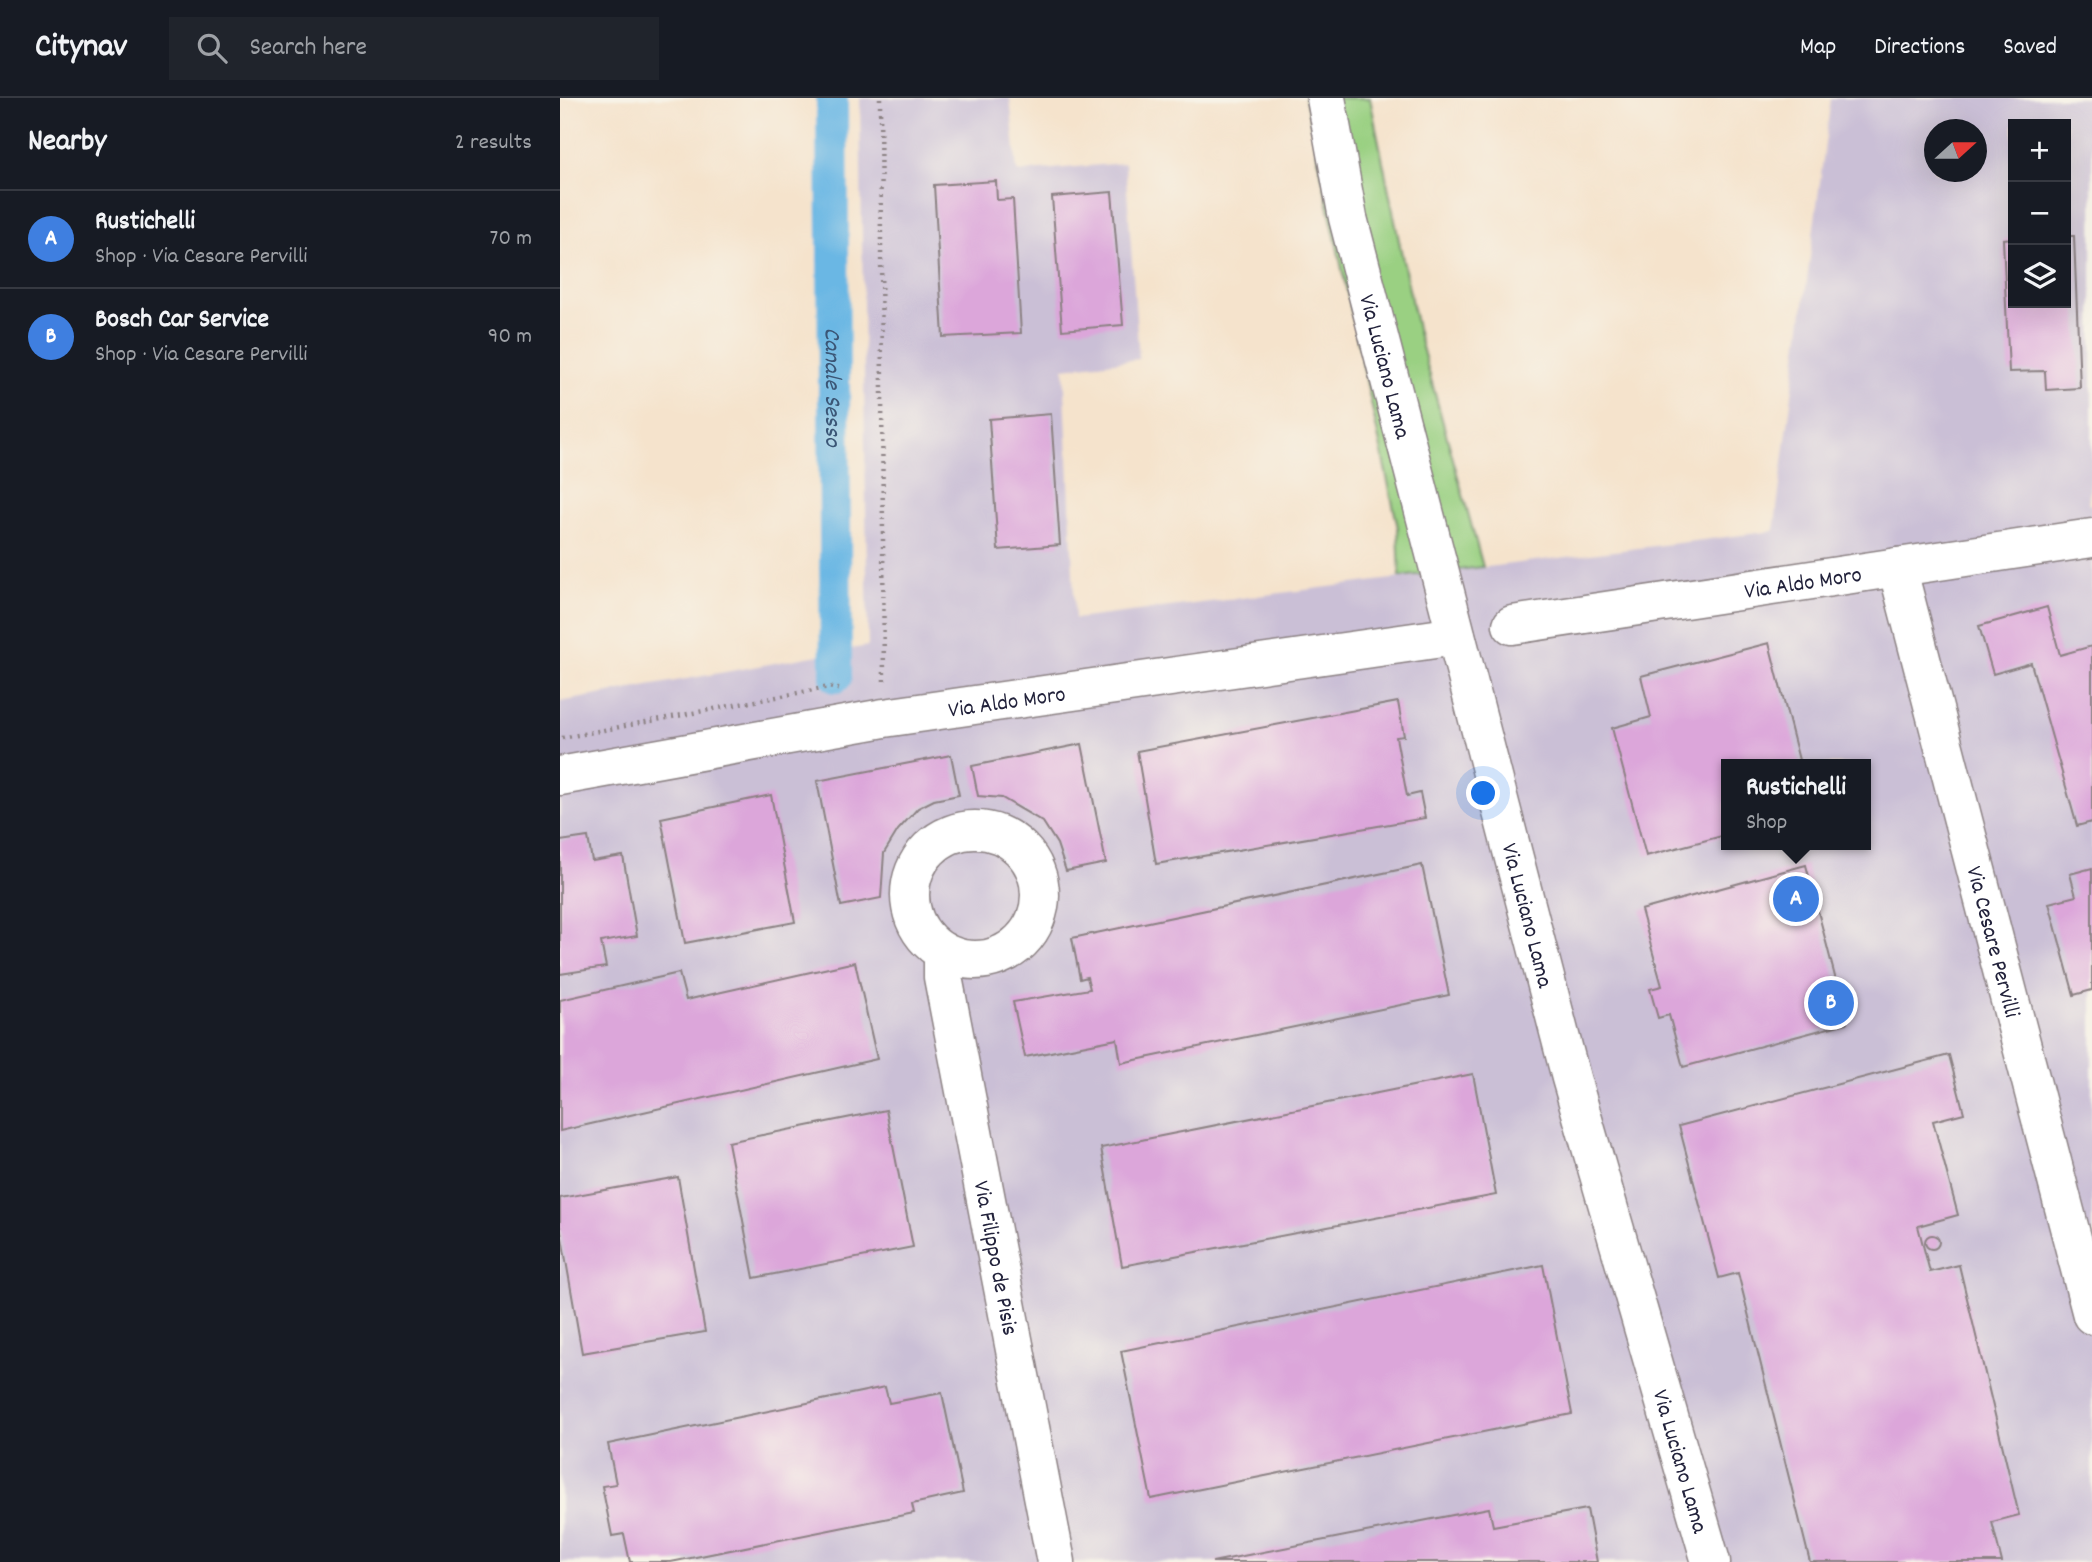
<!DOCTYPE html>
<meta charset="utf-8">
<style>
body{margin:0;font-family:Dekko,sans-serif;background:#20242c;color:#f1f3f6}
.controls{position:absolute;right:21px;top:21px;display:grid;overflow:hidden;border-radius:0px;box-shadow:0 7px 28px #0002}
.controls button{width:63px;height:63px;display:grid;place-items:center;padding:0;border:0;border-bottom:2px solid #363941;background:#171b24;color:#f1f3f6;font:35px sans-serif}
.compass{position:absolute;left:1364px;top:21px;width:63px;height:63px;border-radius:50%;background:#171b24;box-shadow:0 7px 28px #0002;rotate:69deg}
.you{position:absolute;left:924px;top:696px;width:24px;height:24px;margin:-18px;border:5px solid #fff;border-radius:50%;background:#1a73e8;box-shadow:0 0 0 10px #1a73e833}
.badge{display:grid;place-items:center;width:46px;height:46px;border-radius:50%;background:#0f766e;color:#fff;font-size:23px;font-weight:700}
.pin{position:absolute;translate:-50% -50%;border:4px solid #fff;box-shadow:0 2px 7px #0006}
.popup{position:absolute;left:1161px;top:661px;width:150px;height:91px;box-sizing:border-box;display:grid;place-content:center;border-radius:0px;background:#171b24;filter:drop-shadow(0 2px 5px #0005);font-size:23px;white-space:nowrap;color:#9ea1a6}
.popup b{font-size:26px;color:#f1f3f6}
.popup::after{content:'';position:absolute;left:50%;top:100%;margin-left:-14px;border:14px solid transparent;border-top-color:#171b24}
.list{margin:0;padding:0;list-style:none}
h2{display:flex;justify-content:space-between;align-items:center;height:91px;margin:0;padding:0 28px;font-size:30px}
h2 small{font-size:23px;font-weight:400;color:#9ea1a6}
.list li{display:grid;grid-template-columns:46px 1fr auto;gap:21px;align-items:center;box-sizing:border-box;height:98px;padding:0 28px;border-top:2px solid #363941}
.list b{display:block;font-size:26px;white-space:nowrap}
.list p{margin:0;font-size:23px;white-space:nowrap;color:#9ea1a6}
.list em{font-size:23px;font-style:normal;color:#9ea1a6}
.icon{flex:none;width:38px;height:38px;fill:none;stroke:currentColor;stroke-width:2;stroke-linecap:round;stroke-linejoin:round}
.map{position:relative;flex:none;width:1532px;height:1464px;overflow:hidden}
header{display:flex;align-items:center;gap:42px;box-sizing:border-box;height:98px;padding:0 35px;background:#171b24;border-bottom:2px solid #363941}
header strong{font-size:33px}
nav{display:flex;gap:38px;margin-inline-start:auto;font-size:24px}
.search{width:490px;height:63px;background:#20242c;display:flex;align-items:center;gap:18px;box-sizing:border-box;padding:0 24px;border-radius:0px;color:#9ea1a6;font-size:26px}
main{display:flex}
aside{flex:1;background:#171b24}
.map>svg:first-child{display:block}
.industrial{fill:#cabfd6;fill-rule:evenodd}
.green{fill:#9ad082;stroke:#5e795e;stroke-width:2}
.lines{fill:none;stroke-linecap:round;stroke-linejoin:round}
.canal{stroke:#6ab7e4;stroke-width:32}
.building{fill:#dca6da}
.minor-casing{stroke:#8c8284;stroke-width:41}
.path{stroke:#8c8284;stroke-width:4.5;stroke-dasharray:2 5;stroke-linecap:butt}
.minor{stroke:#fff;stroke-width:38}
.labels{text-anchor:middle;stroke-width:6;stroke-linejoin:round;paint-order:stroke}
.street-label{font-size:23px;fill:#22223b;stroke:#f7f3e8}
.water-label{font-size:24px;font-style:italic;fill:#3b5676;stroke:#f7f3e8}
</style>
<header>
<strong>Citynav</strong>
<div class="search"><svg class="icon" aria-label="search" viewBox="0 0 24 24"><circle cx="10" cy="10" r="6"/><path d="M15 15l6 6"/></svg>Search here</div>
<nav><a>Map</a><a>Directions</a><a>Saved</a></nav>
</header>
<main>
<aside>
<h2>Nearby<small>2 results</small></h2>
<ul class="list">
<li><span class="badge" style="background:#3f7fe0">A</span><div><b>Rustichelli</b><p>Shop · Via Cesare Pervilli</p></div><em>70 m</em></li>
<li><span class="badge" style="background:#3f7fe0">B</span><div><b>Bosch Car Service</b><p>Shop · Via Cesare Pervilli</p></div><em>90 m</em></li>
</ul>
</aside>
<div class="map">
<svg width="1532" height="1464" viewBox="0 0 1532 1464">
<rect width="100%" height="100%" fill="#f7f3e8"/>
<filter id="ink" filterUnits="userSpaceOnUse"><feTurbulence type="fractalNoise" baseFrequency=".0143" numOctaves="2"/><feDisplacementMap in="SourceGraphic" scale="14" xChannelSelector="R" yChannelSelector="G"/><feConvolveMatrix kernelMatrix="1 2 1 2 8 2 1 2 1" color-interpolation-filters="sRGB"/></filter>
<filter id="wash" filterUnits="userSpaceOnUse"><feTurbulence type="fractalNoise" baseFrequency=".00686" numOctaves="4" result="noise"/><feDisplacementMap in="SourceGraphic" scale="28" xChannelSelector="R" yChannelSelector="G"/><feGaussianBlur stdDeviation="1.57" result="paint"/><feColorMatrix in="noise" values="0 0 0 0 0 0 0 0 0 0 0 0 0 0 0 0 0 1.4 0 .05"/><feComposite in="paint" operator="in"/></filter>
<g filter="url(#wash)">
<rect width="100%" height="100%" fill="#f5e3cc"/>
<!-- industrial -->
<path class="industrial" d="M300,0H450L457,74L565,65L579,261L504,270L515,521L1214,433L1271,0H1532V371L1528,406L1532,407V1464H0V604L308,548ZM1453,26H1506V205H1453ZM1374,32H1416V74H1374ZM1166,666H1306V747H1166Z"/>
<!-- green -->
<path class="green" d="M745,0H810L857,231L923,469L840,479L838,430Z"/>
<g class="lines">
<!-- canal -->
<path class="canal" id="s1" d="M272,0L276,579"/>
</g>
<g id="blocks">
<!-- building -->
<path class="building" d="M436,83L437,102L453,101L461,235L383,239L374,87Z
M552,94L563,227L502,232L492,99Z
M1506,138H1514L1520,290L1486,292L1485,273L1449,274L1443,141L1453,140V205H1506Z
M491,316L500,447L438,452L429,321Z
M1487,509L1500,557L1532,548V724L1517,728L1471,565L1433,576L1419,528Z
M1209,545L1240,666H1166V737L1086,758L1052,630L1091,619L1081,578Z
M838,604L844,638L836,639L847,698L860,695L865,720L596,766L577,653Z
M522,646L546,765L506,773L497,746L483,724L442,700L418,698L412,668Z
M391,657L399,697L374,702L358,710L338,732L324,755L321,800L281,808L257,683Z
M211,697L235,824L125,845L101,720Z
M28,739L32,763L63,758L77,838L41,844L46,869L0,876V743Z
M862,767L889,897L561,965L557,941L465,959L453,904L530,891L527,879L520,881L512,840Z
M1246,767L1287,925L1123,969L1109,917L1098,920L1093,902L1090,891L1102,888L1081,812Z
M1532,770V892L1514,897L1489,805L1516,798L1510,776Z
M295,864L317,961L0,1033V902L119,875L126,902Z
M1389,957L1404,1015L1373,1023L1398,1117L1358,1128L1370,1174L1399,1167L1459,1417L1432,1424L1442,1464H1250L1178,1175L1159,1180L1119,1028Z
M913,976L936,1097L562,1168L541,1050Z
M326,1012L353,1149L194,1180L168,1044Z
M118,1079L145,1234L22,1255L0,1128V1100Z
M1365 1144a7 7 0 1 1 14 0a7 7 0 1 1-14 0Z
M983,1167L1012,1316L591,1401L561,1253Z
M325,1289L329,1305L382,1295L403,1395L352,1406L354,1415L111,1464H70L64,1436L52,1438L42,1388L56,1386L48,1346Z
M929,1410L933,1428L1027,1411L1037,1464H652Z"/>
</g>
</g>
<g filter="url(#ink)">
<use href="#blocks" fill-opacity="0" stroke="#8c8284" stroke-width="2"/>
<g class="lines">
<!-- minor casing -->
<g class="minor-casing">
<g id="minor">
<path id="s2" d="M766,0L788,120L1011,980L1151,1464"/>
<path id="s3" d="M1337,469L1532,1217"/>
<path id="s4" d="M952,527L1532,440"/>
<path id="s5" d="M0,678L324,620L896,538"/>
<circle cx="415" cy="797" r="65"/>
<path id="s6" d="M383,855V879L496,1464"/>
</g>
</g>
<!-- path -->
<path class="path" d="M320,0L324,588
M2,640L269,589L282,592"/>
<!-- minor -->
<use href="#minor" class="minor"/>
</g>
</g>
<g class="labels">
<!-- street labels -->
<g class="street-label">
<text dy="8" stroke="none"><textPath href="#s2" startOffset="275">Via Luciano Lama</textPath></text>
<text dy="8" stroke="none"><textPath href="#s4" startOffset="294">Via Aldo Moro</textPath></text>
<text dy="8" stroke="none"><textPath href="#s5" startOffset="453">Via Aldo Moro</textPath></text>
<text dy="8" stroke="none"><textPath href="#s2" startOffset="842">Via Luciano Lama</textPath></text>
<text dy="8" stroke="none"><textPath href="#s3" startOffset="387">Via Cesare Pervilli</textPath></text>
<text dy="8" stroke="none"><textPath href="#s6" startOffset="310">Via Filippo de Pisis</textPath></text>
<text dy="8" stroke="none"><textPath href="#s2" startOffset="1409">Via Luciano Lama</textPath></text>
</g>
<!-- water labels -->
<g class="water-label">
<text dy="8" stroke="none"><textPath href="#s1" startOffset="289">Canale Sesso</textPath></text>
</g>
</g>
</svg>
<div class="controls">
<button>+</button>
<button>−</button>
<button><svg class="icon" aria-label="layers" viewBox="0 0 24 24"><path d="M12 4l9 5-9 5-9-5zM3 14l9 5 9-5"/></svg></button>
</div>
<svg class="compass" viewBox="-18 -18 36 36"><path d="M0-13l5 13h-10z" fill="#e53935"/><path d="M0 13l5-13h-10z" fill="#9ea1a6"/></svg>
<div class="you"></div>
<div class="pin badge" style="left:1236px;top:801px;background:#3f7fe0">A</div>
<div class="popup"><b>Rustichelli</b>Shop</div>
<div class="pin badge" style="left:1271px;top:905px;background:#3f7fe0">B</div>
</div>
</main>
